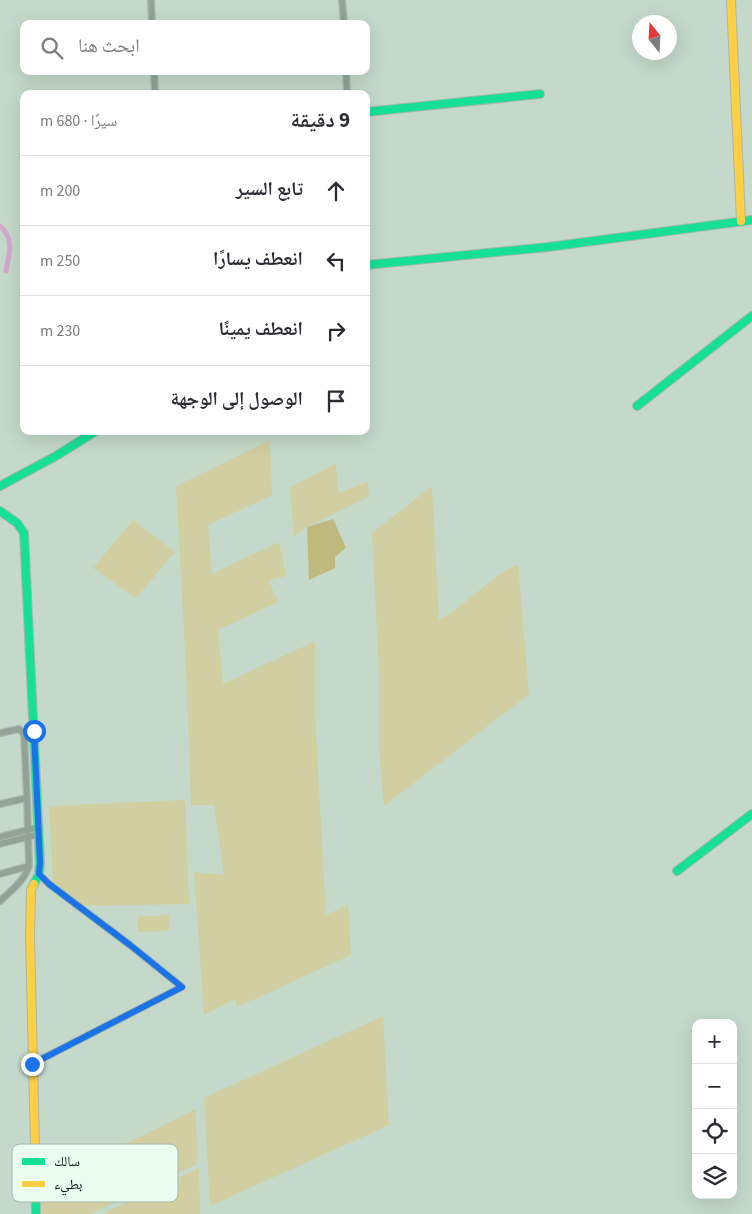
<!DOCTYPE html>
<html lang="ar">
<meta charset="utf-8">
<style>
body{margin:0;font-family:"Source Sans 3","Noto Naskh Arabic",sans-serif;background:#f2f2f3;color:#2b2b33;direction:rtl}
.controls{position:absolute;right:15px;bottom:15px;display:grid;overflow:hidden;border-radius:10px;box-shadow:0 5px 20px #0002}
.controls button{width:45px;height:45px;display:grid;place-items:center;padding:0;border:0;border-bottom:1px solid #e1e1e2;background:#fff;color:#2b2b33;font:25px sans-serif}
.compass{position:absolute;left:632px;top:15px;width:45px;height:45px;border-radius:50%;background:#fff;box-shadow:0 5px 20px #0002;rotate:342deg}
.stop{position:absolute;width:15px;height:15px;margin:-11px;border:4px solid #1a73e8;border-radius:50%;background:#fff}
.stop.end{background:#1a73e8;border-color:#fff;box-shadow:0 1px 5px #0008}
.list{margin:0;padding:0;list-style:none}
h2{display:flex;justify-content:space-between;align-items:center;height:65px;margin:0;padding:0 20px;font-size:21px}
h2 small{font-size:16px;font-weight:400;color:#7c7c81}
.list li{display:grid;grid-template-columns:32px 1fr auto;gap:15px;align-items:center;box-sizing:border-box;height:70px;padding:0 20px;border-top:1px solid #e1e1e2}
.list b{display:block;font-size:19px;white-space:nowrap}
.list em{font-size:16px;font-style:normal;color:#7c7c81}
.icon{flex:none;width:28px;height:28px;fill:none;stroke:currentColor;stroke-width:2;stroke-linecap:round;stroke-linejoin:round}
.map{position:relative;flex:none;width:752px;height:1214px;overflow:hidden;direction:ltr}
.search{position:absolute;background:#fff;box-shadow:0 5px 20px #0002;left:20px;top:20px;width:350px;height:55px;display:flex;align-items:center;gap:12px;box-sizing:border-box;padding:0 18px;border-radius:10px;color:#7c7c81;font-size:19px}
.panel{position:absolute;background:#fff;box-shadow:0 5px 20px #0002;left:20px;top:90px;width:350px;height:345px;border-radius:10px;direction:rtl}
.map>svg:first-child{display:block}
.green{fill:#d1cfa1}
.forest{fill:#bfb97d}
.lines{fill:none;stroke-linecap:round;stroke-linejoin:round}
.canal{stroke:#d4a7cd;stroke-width:5}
.street-casing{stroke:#a7b7ac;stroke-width:8}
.fast-casing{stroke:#a7b7ac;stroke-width:10}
.slow-casing{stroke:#a7b7ac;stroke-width:10}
.street{stroke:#93a297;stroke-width:5.5}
.fast{stroke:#16e098;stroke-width:8}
.slow{stroke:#ffcf43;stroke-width:8}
.route{stroke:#1a73e8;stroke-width:6}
.key{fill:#eafdef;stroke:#a6b6aa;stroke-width:1}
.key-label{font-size:14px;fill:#061209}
</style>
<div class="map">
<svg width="752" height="1214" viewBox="0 0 752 1214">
<rect width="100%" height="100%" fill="#c4d9ca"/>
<!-- green -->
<path class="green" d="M270,440L272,495L208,525L212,574L279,542L286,576L269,581L278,602L218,630L223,684L315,641V713L326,915L348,904L351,955L237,1007L235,999L204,1015L194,872L224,875L214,805H191C188,698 182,592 176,486Z
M336,463L338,493L368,482L369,497L307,527L294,536L290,488Z
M432,486L439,620C467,605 489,577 518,564L529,694L384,806L379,749V673L372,533Z
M133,520L175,552L136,598L93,568Z
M185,800L189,904L83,906L53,881L49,806Z
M169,915V931L138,932V917Z
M383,1016L389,1125L210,1206L204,1098Z
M196,1109L197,1164L90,1214H39L38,1185L93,1160L97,1169L108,1163L106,1153Z
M199,1168L200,1214H102Z"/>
<!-- forest -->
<path class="forest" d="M333,519L346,548L335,557V568L309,580L307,527Z"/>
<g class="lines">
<!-- canal -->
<path class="canal" d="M0,226C15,240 9,253 6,271"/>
<!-- street casing -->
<g class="street-casing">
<path id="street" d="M151,0L152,24
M342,0L344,24
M154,71L155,94
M346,71L347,94
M0,733L19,729L24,734L27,798
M0,804L27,798L29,866C24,881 12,890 0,901
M0,837L39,827
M0,844L39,834
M0,874L29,866
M32,1064L182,987L130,945L49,884L39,874"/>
</g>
<!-- fast casing -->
<g class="fast-casing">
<path id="fast" d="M366,112L540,94
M366,265L548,247L752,220
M637,406L752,316
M0,486L56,456L96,431
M0,511L17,523L24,533L40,862L39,874L34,884
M677,871L752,814
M35,1146L36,1214"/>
</g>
<!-- slow casing -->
<g class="slow-casing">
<path id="slow" d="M731,0L741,221
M34,884L31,890L30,937L35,1146"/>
</g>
<!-- street -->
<use href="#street" class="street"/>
<!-- fast -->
<use href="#fast" class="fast"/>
<!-- slow -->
<use href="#slow" class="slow"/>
</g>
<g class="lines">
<!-- route -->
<path class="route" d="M32,1064L182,987L130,945L49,884L39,874L40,862L34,731"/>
</g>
<!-- legend -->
<rect x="12" y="1144" width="166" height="58" rx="8" class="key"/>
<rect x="22" y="1158" width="23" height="7" fill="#16e098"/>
<rect x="22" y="1181" width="23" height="6" fill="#ffcf43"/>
<g class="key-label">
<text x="54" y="1166">سالك</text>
<text x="54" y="1189">بطيء</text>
</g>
</svg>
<div class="controls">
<button>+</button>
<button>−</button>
<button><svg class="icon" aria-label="locate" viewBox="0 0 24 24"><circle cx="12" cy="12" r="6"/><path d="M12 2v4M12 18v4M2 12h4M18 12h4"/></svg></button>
<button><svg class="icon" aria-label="layers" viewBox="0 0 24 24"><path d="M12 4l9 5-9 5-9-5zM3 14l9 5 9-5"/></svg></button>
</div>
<svg class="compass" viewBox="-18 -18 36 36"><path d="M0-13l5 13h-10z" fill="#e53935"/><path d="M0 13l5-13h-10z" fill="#7c7c81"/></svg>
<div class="stop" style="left:34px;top:731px"></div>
<div class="stop end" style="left:32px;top:1064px"></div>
<div class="search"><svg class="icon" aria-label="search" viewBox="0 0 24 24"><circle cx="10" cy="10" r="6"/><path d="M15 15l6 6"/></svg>ابحث هنا</div>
<section class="panel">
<h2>9 دقيقة<small>سيرًا · 680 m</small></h2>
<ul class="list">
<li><svg class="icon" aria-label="ahead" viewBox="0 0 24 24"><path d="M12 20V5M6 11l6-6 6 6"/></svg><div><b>تابع السير</b></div><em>200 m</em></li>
<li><svg class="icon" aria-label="left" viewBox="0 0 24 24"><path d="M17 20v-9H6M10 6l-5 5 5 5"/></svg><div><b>انعطف يسارًا</b></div><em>250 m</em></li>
<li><svg class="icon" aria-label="right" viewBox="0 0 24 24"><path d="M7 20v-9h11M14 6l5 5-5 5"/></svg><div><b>انعطف يمينًا</b></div><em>230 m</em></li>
<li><svg class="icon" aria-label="arrive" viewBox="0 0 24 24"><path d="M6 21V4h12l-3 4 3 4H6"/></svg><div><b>الوصول إلى الوجهة</b></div></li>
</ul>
</section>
</div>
